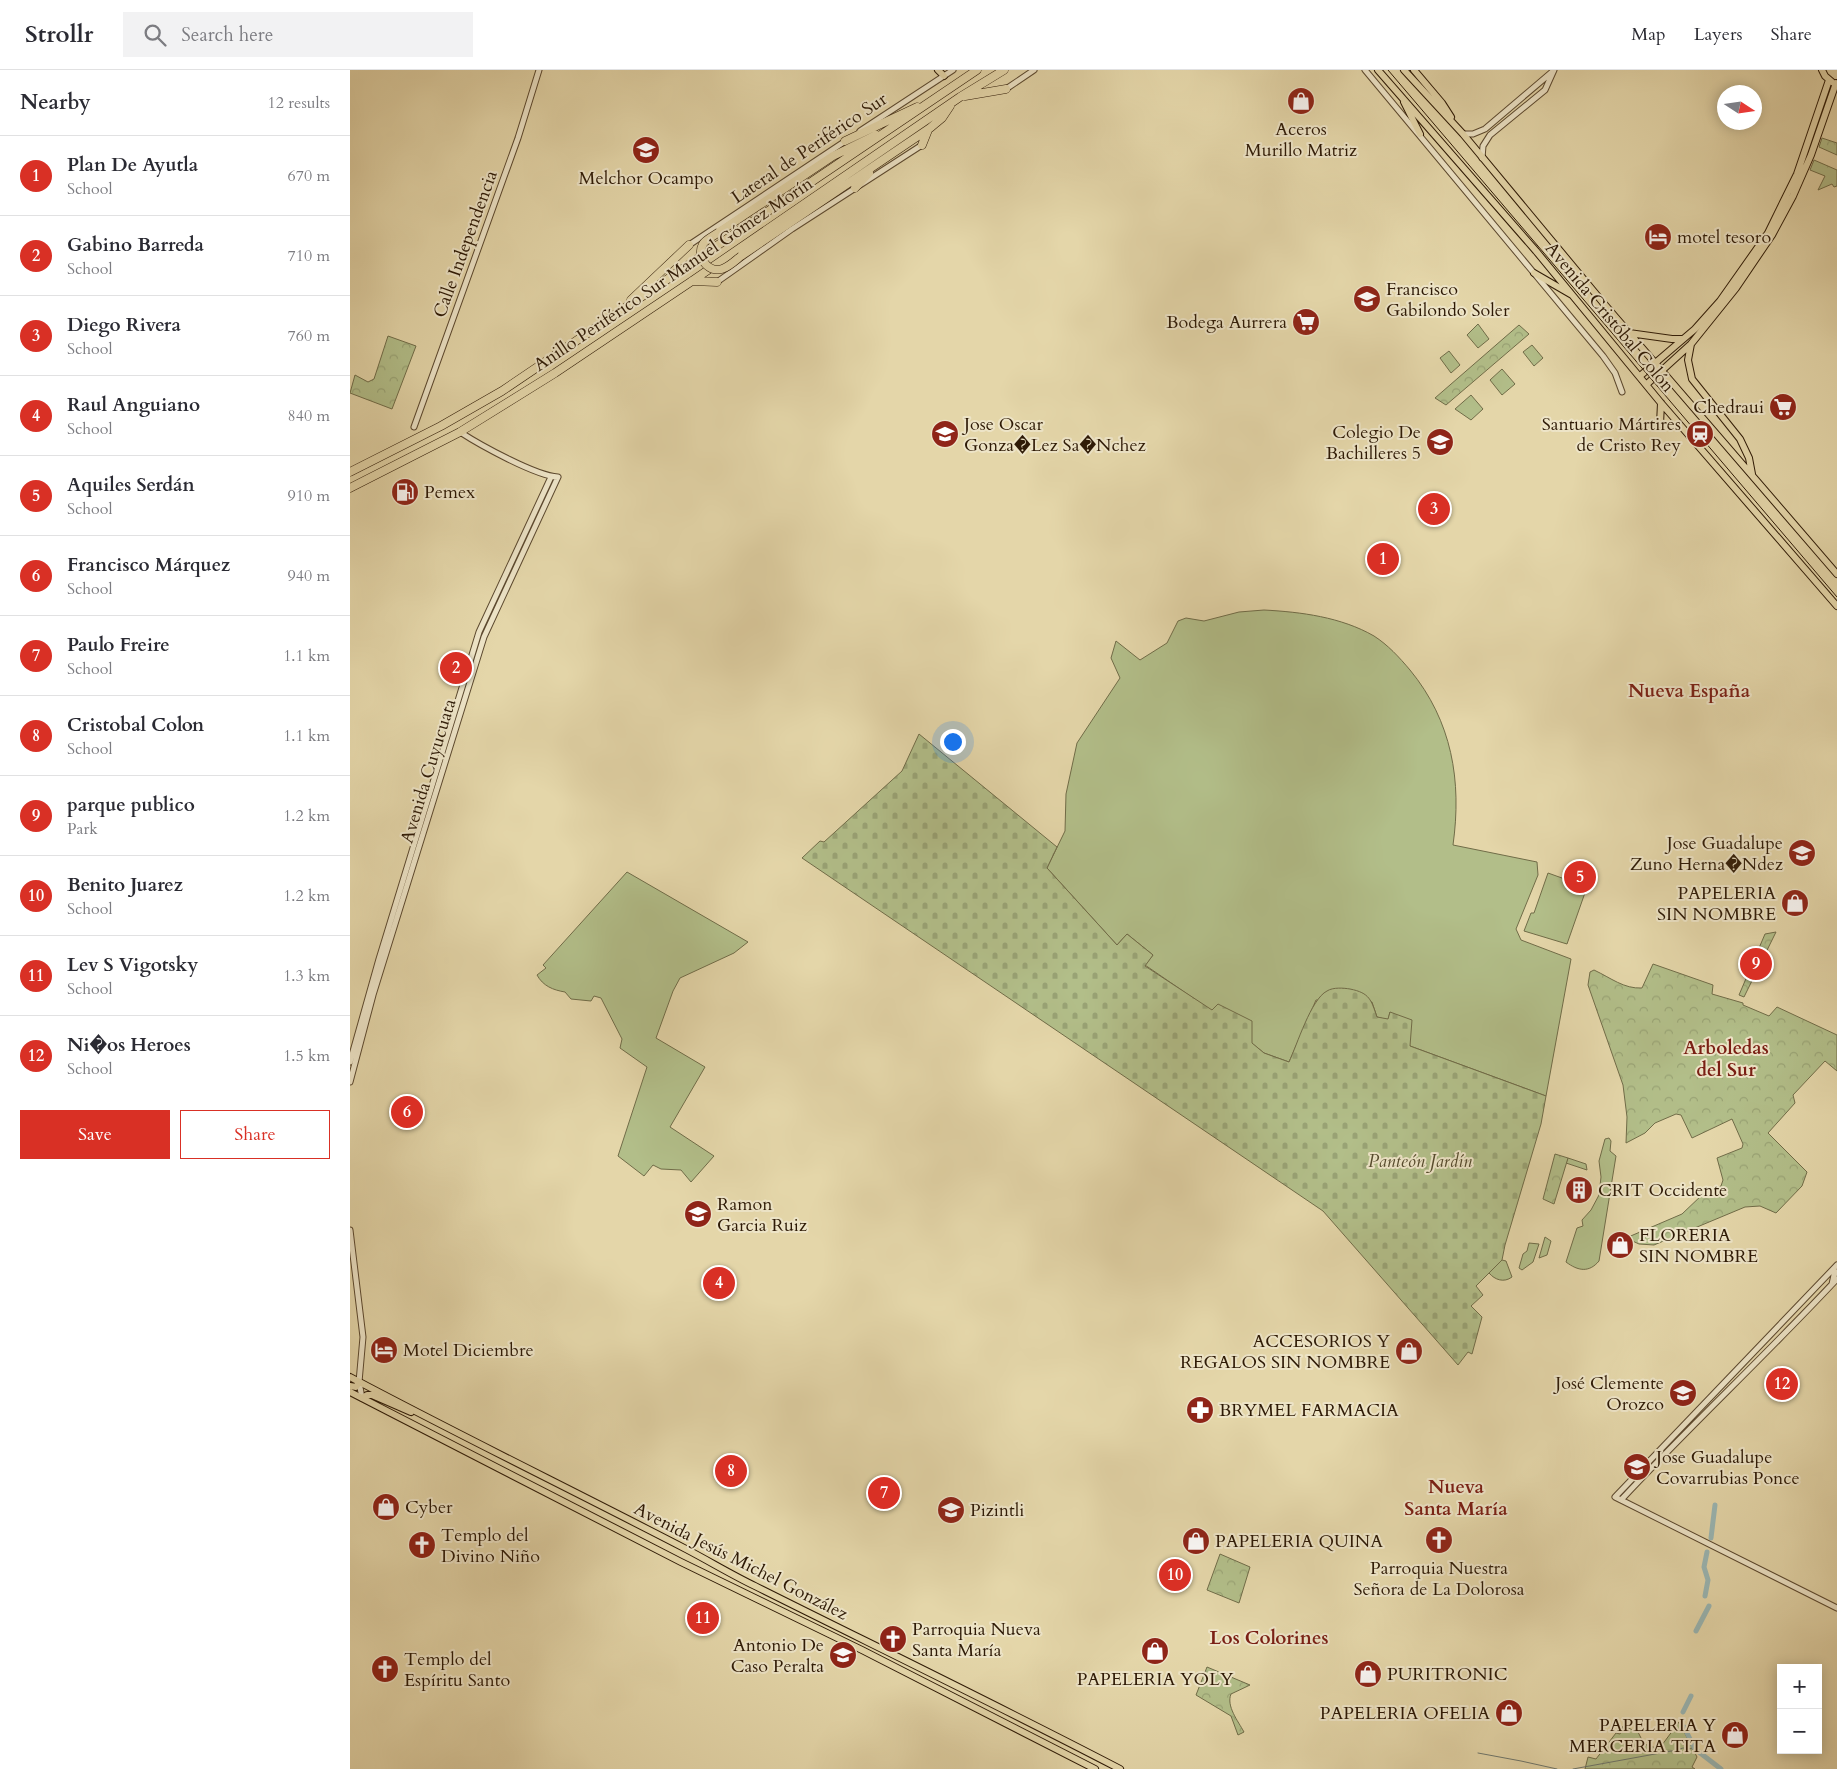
<!DOCTYPE html>
<meta charset="utf-8">
<style>
body{margin:0;font-family:Cardo,serif;background:#f2f2f3;color:#2b2b33}
.controls{position:absolute;right:15px;bottom:15px;display:grid;overflow:hidden;border-radius:0px;box-shadow:0 2px 12px #0003}
.controls button{width:45px;height:45px;display:grid;place-items:center;padding:0;border:0;border-bottom:1px solid #e1e1e2;background:#fff;color:#2b2b33;font:25px sans-serif}
.compass{position:absolute;left:1367px;top:15px;width:45px;height:45px;border-radius:50%;background:#fff;box-shadow:0 2px 12px #0003;rotate:102deg}
.you{position:absolute;left:602px;top:671px;width:18px;height:18px;margin:-12px;border:4px solid #fff;border-radius:50%;background:#1a73e8;box-shadow:0 0 0 8px #1a73e833}
.badge{display:grid;place-items:center;width:32px;height:32px;border-radius:50%;background:#d93025;color:#fff;font-size:16px;font-weight:700}
.pin{position:absolute;translate:-50% -50%;border:2px solid #fff;box-shadow:0 1px 5px #0006}
.list{margin:0;padding:0;list-style:none}
h2{display:flex;justify-content:space-between;align-items:center;height:65px;margin:0;padding:0 20px;font-size:21px}
h2 small{font-size:16px;font-weight:400;color:#7c7c81}
.list li{display:grid;grid-template-columns:32px 1fr auto;gap:15px;align-items:center;box-sizing:border-box;height:80px;padding:0 20px;border-top:1px solid #e1e1e2}
.list b{display:block;font-size:19px;white-space:nowrap}
.list p{margin:0;font-size:16px;white-space:nowrap;color:#7c7c81}
.list em{font-size:16px;font-style:normal;color:#7c7c81}
.actions{display:flex;gap:10px;padding:15px 20px}
.actions a{flex:1;padding:11px 0;border:1px solid #d93025;border-radius:0px;text-align:center;font-size:18px;color:#d93025}
.actions .main{background:#d93025;color:#fff}
.icon{flex:none;width:28px;height:28px;fill:none;stroke:currentColor;stroke-width:2;stroke-linecap:round;stroke-linejoin:round}
.map{position:relative;flex:none;width:1487px;height:1699px;overflow:hidden}
header{display:flex;align-items:center;gap:30px;box-sizing:border-box;height:70px;padding:0 25px;background:#fff;border-bottom:1px solid #e1e1e2}
header strong{font-size:24px}
nav{display:flex;gap:28px;margin-inline-start:auto;font-size:18px}
.search{width:350px;height:45px;background:#f2f2f3;display:flex;align-items:center;gap:12px;box-sizing:border-box;padding:0 18px;border-radius:0px;color:#7c7c81;font-size:19px}
main{display:flex}
aside{flex:1;background:#fff}
.map>svg:first-child{display:block}
.green{fill:#b2be89;stroke:#706c48}
.cemetery{fill:url(#cemetery-stones);stroke:#706c48}
.park{fill:url(#park-crowns);stroke:#706c48}
.lines{fill:none;stroke-linecap:round;stroke-linejoin:round}
.stream{stroke:#6f786e;stroke-width:1}
.canal{stroke:#9ab6b3;stroke-width:5}
.minor-casing{stroke:#5c492f;stroke-width:7}
.major-casing{stroke:#2e1a06;stroke-width:8}
.highway-casing{stroke:#2e1a06;stroke-width:9}
.minor{stroke:#ede4c7;stroke-width:5}
.major{stroke:#e4d6a9;stroke-width:6}
.highway{stroke:#e4d6a9;stroke-width:8}
.tram{stroke:#2e1a06;stroke-width:1}
.highway-bridge-casing{stroke:#2e1a06;stroke-width:9;stroke-linecap:butt}
.highway-bridge{stroke:#e4d6a9;stroke-width:8}
.labels{text-anchor:middle;stroke-width:4;stroke-linejoin:round;paint-order:stroke}
.poi-label{font-size:18px;fill:#2e1a06;stroke:#ede4c7;text-anchor:start}
.street-label{font-size:18px;fill:#2e1a06;stroke:#ede4c7}
.park-label{font-size:18px;font-style:italic;fill:#564b2d;stroke:#ede4c7}
.neighbourhood-label{font-size:19px;font-weight:bold;fill:#7a1f14;stroke:#ede4c7}
</style>
<header>
<strong>Strollr</strong>
<div class="search"><svg class="icon" aria-label="search" viewBox="0 0 24 24"><circle cx="10" cy="10" r="6"/><path d="M15 15l6 6"/></svg>Search here</div>
<nav><a>Map</a><a>Layers</a><a>Share</a></nav>
</header>
<main>
<aside>
<h2>Nearby<small>12 results</small></h2>
<ul class="list">
<li><span class="badge">1</span><div><b>Plan De Ayutla</b><p>School</p></div><em>670 m</em></li>
<li><span class="badge">2</span><div><b>Gabino Barreda</b><p>School</p></div><em>710 m</em></li>
<li><span class="badge">3</span><div><b>Diego Rivera</b><p>School</p></div><em>760 m</em></li>
<li><span class="badge">4</span><div><b>Raul Anguiano</b><p>School</p></div><em>840 m</em></li>
<li><span class="badge">5</span><div><b>Aquiles Serdán</b><p>School</p></div><em>910 m</em></li>
<li><span class="badge">6</span><div><b>Francisco Márquez</b><p>School</p></div><em>940 m</em></li>
<li><span class="badge">7</span><div><b>Paulo Freire</b><p>School</p></div><em>1.1 km</em></li>
<li><span class="badge">8</span><div><b>Cristobal Colon</b><p>School</p></div><em>1.1 km</em></li>
<li><span class="badge">9</span><div><b>parque publico</b><p>Park</p></div><em>1.2 km</em></li>
<li><span class="badge">10</span><div><b>Benito Juarez</b><p>School</p></div><em>1.2 km</em></li>
<li><span class="badge">11</span><div><b>Lev S Vigotsky</b><p>School</p></div><em>1.3 km</em></li>
<li><span class="badge">12</span><div><b>Ni�os Heroes</b><p>School</p></div><em>1.5 km</em></li>
</ul>
<div class="actions"><a class="main">Save</a><a>Share</a></div>
</aside>
<div class="map">
<svg width="1487" height="1699" viewBox="0 0 1487 1699">
<defs>
<pattern id="cemetery-stones" width="16" height="16" patternUnits="userSpaceOnUse" patternTransform="scale(1.25)"><rect width="16" height="16" fill="#b2be89"/><path d="M2 7V4a2 2 0 0 1 4 0v3zM10 15v-3a2 2 0 0 1 4 0v3z" fill="#99a375"/></pattern>
<pattern id="park-crowns" width="20" height="18" patternUnits="userSpaceOnUse" patternTransform="scale(1.25)"><rect width="20" height="18" fill="#b2be89"/><path d="M2 6a3 3 0 1 1 6 0M12 15a3 3 0 1 1 6 0" fill="none" stroke="#99a375"/></pattern>
</defs>
<rect width="100%" height="100%" fill="#e4d6a9"/>
<filter id="stains"><feTurbulence type="fractalNoise" baseFrequency=".004" numOctaves="4"/><feColorMatrix values="0 0 0 0 .2 0 0 0 0 .09 0 0 0 0 .02 0 0 0 .5 -.17"/></filter>
<radialGradient id="worn" r=".72"><stop offset=".6" stop-color="#630" stop-opacity="0"/><stop offset="1" stop-color="#630" stop-opacity=".3"/></radialGradient>
<!-- green -->
<path class="green" d="M1128,254L1139,269L1128,278L1117,265Z
M1182,275L1193,288L1184,296L1173,282Z
M1099,281L1110,295L1101,303L1090,288Z
M1152,299L1165,314L1152,325L1140,310Z
M1121,325L1133,339L1121,350L1105,339Z
M914,540C951,542 991,547 1024,566C1038,575 1049,587 1060,600C1102,651 1112,711 1103,775L1187,792L1188,805L1166,859L1171,870L1221,889L1196,1026L1060,976L1040,942L1038,950L1027,947L1022,932L966,930L939,992L914,983L862,941L795,895L803,885L777,864L767,875L697,798L715,761L716,724L727,673L770,608L761,588L766,571L790,590L817,573L828,551L836,548L854,551L889,542Z
M277,802L398,872L384,883L330,908L323,921L306,968L355,997L320,1057L364,1086L341,1112L331,1100L311,1099L303,1095L294,1106L268,1086L297,997L270,978L272,969L251,928L244,926L241,931L221,929L215,922C203,920 193,916 187,905L196,898L193,895Z
M1198,803L1237,817L1217,874L1174,861L1181,843H1184Z
M1259,1068L1261,1071L1260,1081L1266,1086L1249,1191C1239,1203 1228,1201 1216,1192L1227,1158L1233,1156L1232,1150L1241,1140L1249,1125L1251,1107L1249,1091L1255,1069Z
M1218,1088L1236,1094L1237,1100L1216,1093Z
M1195,1167L1201,1171L1197,1185L1189,1188Z
M1179,1173L1189,1174L1183,1192L1172,1200L1169,1198L1173,1184L1177,1181Z
M1152,1190L1156,1191L1162,1207C1154,1213 1145,1210 1139,1203Z"/>
<!-- cemetery -->
<path class="cemetery" d="M569,664L707,777L697,798L767,875L777,864L803,885L795,896L862,940L868,934L902,951V973L914,983L939,992C947,975 961,929 977,921C983,917 994,918 1000,919C1020,923 1021,930 1027,947L1038,949L1040,942L1062,950L1060,976L1196,1026L1191,1054L1155,1175L1152,1190L1126,1216L1133,1225L1121,1236L1132,1247L1122,1284L1118,1282L1108,1295L973,1141L452,788L470,771L474,772L552,701Z"/>
<!-- park -->
<path class="park" d="M1472,68L1487,73V85L1469,77Z
M1464,90L1487,100V116L1484,117L1482,114L1468,120L1475,106L1460,100Z
M1169,255L1179,264L1096,335L1085,328Z
M38,266L66,276L42,339L0,323L5,305L18,312L24,309Z
M1426,862L1394,927L1389,925L1415,864Z
M1303,894L1363,915L1362,924L1393,933V935L1419,946L1427,937L1487,965V1001L1475,991L1443,1025L1445,1033L1418,1063L1457,1102L1452,1116L1426,1143L1410,1136L1395,1137L1304,1175L1289,1174L1276,1168L1332,1144L1353,1124L1371,1116L1373,1110L1367,1088L1392,1078L1393,1074L1382,1049L1342,1068L1331,1045L1326,1044L1305,1053L1295,1063L1276,1073L1277,1047L1273,1015L1238,915L1240,902L1244,900C1261,908 1274,919 1292,918Z
M1205,1084L1218,1088L1204,1134L1193,1129Z
M870,1484L900,1497L889,1533L857,1520Z
M857,1597L900,1615L881,1624C876,1636 888,1651 894,1662L888,1665L881,1646L846,1625Z
M1329,1652L1347,1687L1342,1697L1345,1699H1235L1238,1687L1246,1689L1266,1663L1270,1664L1273,1656L1288,1662L1294,1674L1309,1679Z"/>
<g class="lines">
<!-- stream -->
<path class="stream" d="M1128,1683L1171,1691L1207,1699
M1223,1699L1327,1680L1333,1678L1345,1679"/>
<!-- canal -->
<path class="canal" d="M1361,1468L1365,1435
M1355,1526L1358,1510L1354,1497L1357,1482
M1346,1561L1359,1536
M1333,1642L1341,1626
M1334,1657L1345,1679L1371,1699"/>
<!-- minor casing -->
<g class="minor-casing">
<path id="minor" d="M1015,0L1253,286L1265,303L1272,322
M656,19L684,0
M510,61L603,0
M1113,64H1123L1135,59L1202,2
M1132,88L1133,76L1140,65L1195,20L1204,0
M339,175L497,70
M367,212L442,159L572,75
M64,357L168,68L189,0
M0,992L29,889L129,562L201,407
M0,1012L23,925L134,567L208,407C186,406 130,375 110,362
M0,1160L13,1267L9,1312L12,1328
M1487,1195L1265,1427L1487,1538
M1482,1214L1484,1205L1487,1202
M1271,1430C1341,1355 1417,1284 1487,1209"/>
</g>
<!-- major casing -->
<g class="major-casing">
<path id="major" d="M588,0L594,6
M1028,0L1186,181L1311,333L1487,536
M1054,0L1113,64L1255,235L1487,504
M1064,0L1092,33L1101,47
M1472,0L1475,6L1482,12
M1054,32L1070,64
M1184,203L1222,225
M1279,263L1322,269H1332
M1341,274L1338,290L1342,309L1390,369L1399,388L1402,404
M1290,306L1345,259L1370,231L1418,163L1447,104L1479,10
M1297,314L1341,274L1386,218L1422,165L1443,126L1461,85L1486,13
M1310,354L1311,333
M0,1307C111,1366 224,1421 336,1479C359,1491 382,1505 405,1516C527,1577 649,1636 770,1699
M0,1316L6,1317L9,1312
M0,1322L331,1492L512,1580L745,1699
M12,1328L17,1325H22L61,1342"/>
</g>
<!-- highway casing -->
<g class="highway-casing">
<path id="highway" d="M615,26L656,19
M495,71L567,37
M572,75L578,60
M505,118L519,103
M369,162L483,86L526,65
M391,186L580,58L592,48L600,36
M342,211L367,212
M281,230L339,175
M0,402L91,356L152,321L627,0
M0,418L110,362L205,303L342,211L610,27L654,0"/>
</g>
<!-- minor -->
<use href="#minor" class="minor"/>
<!-- major -->
<use href="#major" class="major"/>
<!-- highway -->
<use href="#highway" class="highway"/>
<!-- tram -->
<path class="tram" d="M1038,0L1487,527"/>
<!-- highway-bridge casing -->
<g class="highway-bridge-casing">
<path id="highway-bridge" d="M369,162C364,166 356,169 353,174C346,186 357,203 372,199C379,197 386,190 391,186"/>
</g>
<!-- highway-bridge -->
<use href="#highway-bridge" class="highway-bridge"/>
</g>
<!-- icons -->
<defs>
<g id="shop-disc" transform="scale(1.4375)"><circle r="9.5" fill="#8f2418" stroke="#ede4c7"/><path d="M-5-2.5h2.3a2.7 3.5 0 0 1 5.4 0H5L5.5 6h-11ZM-1.5-2.5h3a1.5 2.3 0 0 0-3 0Z" fill="#fff"/></g>
<g id="school-disc" transform="scale(1.4375)"><circle r="9.5" fill="#8f2418" stroke="#ede4c7"/><path d="M0-5L7-2L0 1L-7-2ZM-4 1L0 2.5L4 1V4Q0 6-4 4Z" fill="#fff"/></g>
<g id="hotel-disc" transform="scale(1.4375)"><circle r="9.5" fill="#8f2418" stroke="#ede4c7"/><path d="M-6-4.5h1.5V1H6V5H4.5V3h-9V5H-6ZM-4 0a1.8 1.8 0 1 1 3.6 0ZM.5 0V-2.5h3Q6-2.5 6 0Z" fill="#fff"/></g>
<g id="supermarket-disc" transform="scale(1.4375)"><circle r="9.5" fill="#8f2418" stroke="#ede4c7"/><path d="M-6-5.5h2.5l.6 2H6L4.5 2H-2.5L-4.4-4H-6ZM-1.5 3.2a1.3 1.3 0 1 0 .1 0ZM3 3.2a1.3 1.3 0 1 0 .1 0Z" fill="#fff"/></g>
<g id="station-disc" transform="scale(1.4375)"><circle r="9.5" fill="#8f2418" stroke="#ede4c7"/><path d="M-3-6H3Q5-6 5-4V2Q5 4 3 4L4.5 6H3L1.5 4h-3L-3 6H-4.5L-3 4Q-5 4-5 2V-4Q-5-6-3-6ZM-3.5-4v3h7v-3ZM-3.5 1v1.5H-2V1ZM2 1v1.5H3.5V1Z" fill="#fff"/></g>
<g id="university-disc" transform="scale(1.4375)"><circle r="9.5" fill="#8f2418" stroke="#ede4c7"/><path d="M0-5L7-2L0 1L-7-2ZM-4 1L0 2.5L4 1V4Q0 6-4 4Z" fill="#fff"/></g>
<g id="fuel-disc" transform="scale(1.4375)"><circle r="9.5" fill="#8f2418" stroke="#ede4c7"/><path d="M-5.5-6h7V0h2V4h1.3V-2.5L3-4.5l.8-.8L6-3V5H2.5V1h-1V6h-7ZM-4.2-4.7v3.2H.2V-4.7Z" fill="#fff"/></g>
<g id="building-disc" transform="scale(1.4375)"><circle r="9.5" fill="#8f2418" stroke="#ede4c7"/><path d="M-4-6H4V6H1V3H-1V6H-4ZM-2.5-4.3h1.7v1.8h-1.7ZM.8-4.3h1.7v1.8H.8ZM-2.5-1h1.7V.8h-1.7ZM.8-1h1.7V.8H.8Z" fill="#fff"/></g>
<g id="pharmacy-disc" transform="scale(1.4375)"><circle r="9.5" fill="#8f2418" stroke="#ede4c7"/><path d="M-2-6h4v4h4v4h-4v4h-4v-4h-4v-4h4Z" fill="#fff"/></g>
<g id="church-disc" transform="scale(1.4375)"><circle r="9.5" fill="#8f2418" stroke="#ede4c7"/><path d="M-1.2-6h2.4v3.5h3.3v2.4h-3.3V6h-2.4V-.1h-3.3v-2.4h3.3Z" fill="#fff"/></g>
</defs>
<g fill-rule="evenodd">
<use href="#shop-disc" x="951" y="31"/>
<use href="#school-disc" x="296" y="80"/>
<use href="#hotel-disc" x="1308" y="167"/>
<use href="#school-disc" x="1017" y="229"/>
<use href="#supermarket-disc" x="956" y="252"/>
<use href="#supermarket-disc" x="1433" y="337"/>
<use href="#school-disc" x="595" y="364"/>
<use href="#station-disc" x="1350" y="364"/>
<use href="#university-disc" x="1090" y="372"/>
<use href="#fuel-disc" x="55" y="422"/>
<use href="#school-disc" x="1452" y="783"/>
<use href="#shop-disc" x="1445" y="833"/>
<use href="#building-disc" x="1229" y="1120"/>
<use href="#school-disc" x="348" y="1144"/>
<use href="#shop-disc" x="1270" y="1175"/>
<use href="#hotel-disc" x="34" y="1280"/>
<use href="#shop-disc" x="1059" y="1281"/>
<use href="#school-disc" x="1333" y="1323"/>
<use href="#pharmacy-disc" x="850" y="1340"/>
<use href="#school-disc" x="1287" y="1397"/>
<use href="#shop-disc" x="36" y="1437"/>
<use href="#school-disc" x="601" y="1440"/>
<use href="#church-disc" x="1089" y="1470"/>
<use href="#shop-disc" x="846" y="1471"/>
<use href="#church-disc" x="72" y="1475"/>
<use href="#church-disc" x="543" y="1569"/>
<use href="#shop-disc" x="805" y="1581"/>
<use href="#school-disc" x="493" y="1585"/>
<use href="#church-disc" x="35" y="1599"/>
<use href="#shop-disc" x="1018" y="1604"/>
<use href="#shop-disc" x="1159" y="1643"/>
<use href="#shop-disc" x="1385" y="1665"/>
</g>
<g class="labels">
<!-- poi labels -->
<g class="poi-label">
<text x="951" y="65" text-anchor="middle">Aceros<tspan x="951" dy="21">Murillo Matriz</tspan></text>
<text x="296" y="114" text-anchor="middle">Melchor Ocampo</text>
<text x="1327" y="173">motel tesoro</text>
<text x="1036" y="225">Francisco<tspan x="1036" dy="21">Gabilondo Soler</tspan></text>
<text x="937" y="258" text-anchor="end">Bodega Aurrera</text>
<text x="1414" y="343" text-anchor="end">Chedraui</text>
<text x="614" y="360">Jose Oscar<tspan x="614" dy="21">Gonza�Lez Sa�Nchez</tspan></text>
<text x="1331" y="360" text-anchor="end">Santuario Mártires<tspan x="1331" dy="21">de Cristo Rey</tspan></text>
<text x="1071" y="368" text-anchor="end">Colegio De<tspan x="1071" dy="21">Bachilleres 5</tspan></text>
<text x="74" y="428">Pemex</text>
<text x="1433" y="779" text-anchor="end">Jose Guadalupe<tspan x="1433" dy="21">Zuno Herna�Ndez</tspan></text>
<text x="1426" y="829" text-anchor="end">PAPELERIA<tspan x="1426" dy="21">SIN NOMBRE</tspan></text>
<text x="1248" y="1126">CRIT Occidente</text>
<text x="367" y="1140">Ramon<tspan x="367" dy="21">Garcia Ruiz</tspan></text>
<text x="1289" y="1171">FLORERIA<tspan x="1289" dy="21">SIN NOMBRE</tspan></text>
<text x="1040" y="1277" text-anchor="end">ACCESORIOS Y<tspan x="1040" dy="21">REGALOS SIN NOMBRE</tspan></text>
<text x="53" y="1286">Motel Diciembre</text>
<text x="1314" y="1319" text-anchor="end">José Clemente<tspan x="1314" dy="21">Orozco</tspan></text>
<text x="869" y="1346">BRYMEL FARMACIA</text>
<text x="1306" y="1393">Jose Guadalupe<tspan x="1306" dy="21">Covarrubias Ponce</tspan></text>
<text x="55" y="1443">Cyber</text>
<text x="620" y="1446">Pizintli</text>
<text x="91" y="1471">Templo del<tspan x="91" dy="21">Divino Niño</tspan></text>
<text x="865" y="1477">PAPELERIA QUINA</text>
<text x="1089" y="1504" text-anchor="middle">Parroquia Nuestra<tspan x="1089" dy="21">Señora de La Dolorosa</tspan></text>
<text x="562" y="1565">Parroquia Nueva<tspan x="562" dy="21">Santa María</tspan></text>
<text x="474" y="1581" text-anchor="end">Antonio De<tspan x="474" dy="21">Caso Peralta</tspan></text>
<text x="54" y="1595">Templo del<tspan x="54" dy="21">Espíritu Santo</tspan></text>
<text x="1037" y="1610">PURITRONIC</text>
<text x="805" y="1615" text-anchor="middle">PAPELERIA YOLY</text>
<text x="1140" y="1649" text-anchor="end">PAPELERIA OFELIA</text>
<text x="1366" y="1661" text-anchor="end">PAPELERIA Y<tspan x="1366" dy="21">MERCERIA TITA</tspan></text>
</g>
<!-- street labels -->
<g class="street-label">
<text transform="translate(459 78) rotate(-34)" y="6">Lateral de Periférico Sur</text>
<text transform="translate(115 174) rotate(-70)" y="6">Calle Independencia</text>
<text transform="translate(323 204) rotate(-34)" y="6">Anillo Periférico Sur Manuel Gómez Morín</text>
<text transform="translate(1260 247) rotate(50)" y="6">Avenida Cristóbal Colón</text>
<text transform="translate(78 701) rotate(-73)" y="6">Avenida Cuyucuata</text>
<text transform="translate(391 1491) rotate(27)" y="6">Avenida Jesús Michel González</text>
</g>
<!-- park labels -->
<g class="park-label">
<text x="1070" y="1097">Panteón Jardín</text>
</g>
<!-- neighbourhood labels -->
<g class="neighbourhood-label">
<text x="1339" y="627">Nueva España</text>
<text x="1376" y="984">Arboledas<tspan x="1376" dy="22">del Sur</tspan></text>
<text x="1106" y="1423">Nueva<tspan x="1106" dy="22">Santa María</tspan></text>
<text x="919" y="1574">Los Colorines</text>
</g>
</g>
<rect width="100%" height="100%" filter="url(#stains)"/>
<rect width="100%" height="100%" fill="url(#worn)"/>
</svg>
<div class="controls">
<button>+</button>
<button>−</button>
</div>
<svg class="compass" viewBox="-18 -18 36 36"><path d="M0-13l5 13h-10z" fill="#e53935"/><path d="M0 13l5-13h-10z" fill="#7c7c81"/></svg>
<div class="you"></div>
<div class="pin badge" style="left:1033px;top:489px">1</div>
<div class="pin badge" style="left:106px;top:598px">2</div>
<div class="pin badge" style="left:1084px;top:439px">3</div>
<div class="pin badge" style="left:369px;top:1213px">4</div>
<div class="pin badge" style="left:1230px;top:807px">5</div>
<div class="pin badge" style="left:57px;top:1042px">6</div>
<div class="pin badge" style="left:534px;top:1423px">7</div>
<div class="pin badge" style="left:381px;top:1401px">8</div>
<div class="pin badge" style="left:1406px;top:894px">9</div>
<div class="pin badge" style="left:825px;top:1505px">10</div>
<div class="pin badge" style="left:353px;top:1548px">11</div>
<div class="pin badge" style="left:1432px;top:1314px">12</div>
</div>
</main>
